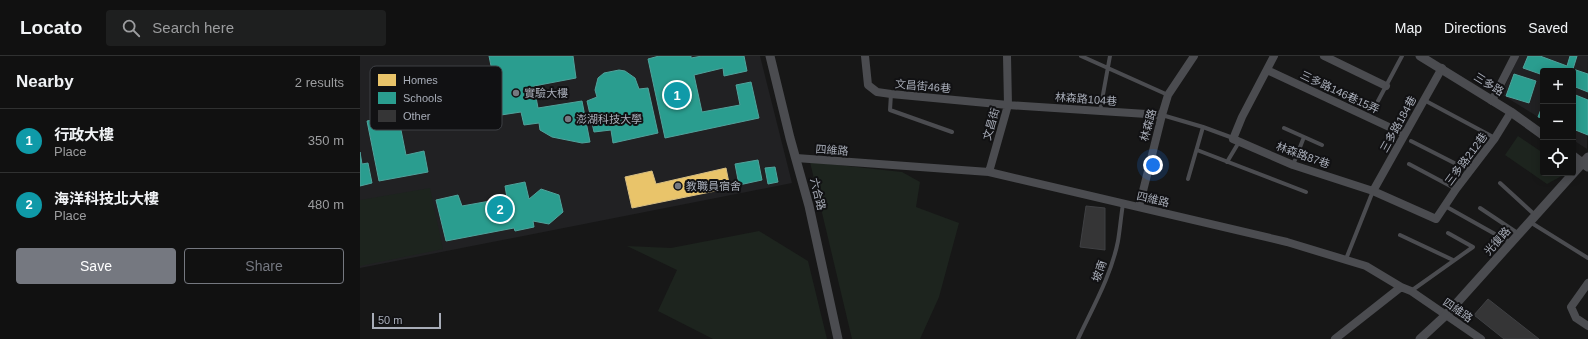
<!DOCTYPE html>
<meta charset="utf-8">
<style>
body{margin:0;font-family:Helvetica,"Noto Sans TC",sans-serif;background:#1e1f1f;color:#f1f3f6}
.controls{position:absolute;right:12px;top:12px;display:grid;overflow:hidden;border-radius:4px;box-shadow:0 2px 10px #0003}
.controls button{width:36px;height:36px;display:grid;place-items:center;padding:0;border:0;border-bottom:1px solid #303131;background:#111;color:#f1f3f6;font:20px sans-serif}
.scale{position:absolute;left:12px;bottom:10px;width:69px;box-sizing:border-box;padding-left:4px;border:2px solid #a8adb8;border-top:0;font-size:11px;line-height:14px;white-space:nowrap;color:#a8adb8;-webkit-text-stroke:3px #111113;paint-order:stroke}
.you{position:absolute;left:793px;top:109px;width:14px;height:14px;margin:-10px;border:3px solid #fff;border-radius:50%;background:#1a73e8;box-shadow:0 0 0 6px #1a73e833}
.badge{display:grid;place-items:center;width:26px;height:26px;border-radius:50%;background:#757880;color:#fff;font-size:13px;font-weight:700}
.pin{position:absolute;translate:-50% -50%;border:2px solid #fff;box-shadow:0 1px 4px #0006}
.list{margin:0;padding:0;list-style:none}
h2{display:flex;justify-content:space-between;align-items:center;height:52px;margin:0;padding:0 16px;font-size:17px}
h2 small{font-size:13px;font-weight:400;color:#9c9d9f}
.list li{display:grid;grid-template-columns:26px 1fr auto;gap:12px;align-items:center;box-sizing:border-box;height:64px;padding:0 16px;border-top:1px solid #303131}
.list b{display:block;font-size:15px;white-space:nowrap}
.list p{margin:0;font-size:13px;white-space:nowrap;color:#9c9d9f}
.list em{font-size:13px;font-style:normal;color:#9c9d9f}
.actions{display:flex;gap:8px;padding:12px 16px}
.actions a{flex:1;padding:9px 0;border:1px solid #757880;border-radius:4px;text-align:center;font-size:14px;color:#757880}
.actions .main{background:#757880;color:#fff}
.icon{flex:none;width:22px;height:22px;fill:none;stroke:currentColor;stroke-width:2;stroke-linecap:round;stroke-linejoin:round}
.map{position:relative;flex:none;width:1228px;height:283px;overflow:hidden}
header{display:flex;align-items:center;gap:24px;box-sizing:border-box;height:56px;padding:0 20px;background:#111;border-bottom:1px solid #303131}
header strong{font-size:19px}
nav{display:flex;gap:22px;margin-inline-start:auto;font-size:14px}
.search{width:280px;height:36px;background:#1e1f1f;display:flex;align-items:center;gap:10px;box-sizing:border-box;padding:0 14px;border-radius:4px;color:#9c9d9f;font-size:15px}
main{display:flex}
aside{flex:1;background:#111}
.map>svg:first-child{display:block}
.built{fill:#212123}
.green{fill:#1d241e}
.homes{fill:#e9c46a;stroke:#d6bd81}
.schools{fill:#2a9d8f;stroke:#50a29b}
.building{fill:#353536;stroke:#3f4043}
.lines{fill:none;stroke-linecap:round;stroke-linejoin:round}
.service{stroke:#4b4c50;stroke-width:4}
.minor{stroke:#4b4c50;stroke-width:8}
.tertiary{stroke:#4b4c50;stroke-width:9}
.poi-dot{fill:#757880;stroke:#111113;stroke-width:1.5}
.labels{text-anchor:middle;stroke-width:4;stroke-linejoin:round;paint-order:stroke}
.street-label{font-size:11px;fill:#a8adb8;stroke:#111113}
.poi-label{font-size:11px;fill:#a8adb8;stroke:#111113;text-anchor:start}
.key{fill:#111113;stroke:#3e4045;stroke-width:1}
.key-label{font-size:11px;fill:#a8adb8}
</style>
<header>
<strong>Locato</strong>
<div class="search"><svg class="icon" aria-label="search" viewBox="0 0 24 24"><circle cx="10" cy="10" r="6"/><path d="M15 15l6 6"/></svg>Search here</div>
<nav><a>Map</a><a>Directions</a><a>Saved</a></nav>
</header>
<main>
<aside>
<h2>Nearby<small>2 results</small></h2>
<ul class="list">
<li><span class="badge" style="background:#0f9aa8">1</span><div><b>行政大樓</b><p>Place</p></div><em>350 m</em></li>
<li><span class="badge" style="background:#0f9aa8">2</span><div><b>海洋科技北大樓</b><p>Place</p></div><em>480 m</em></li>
</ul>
<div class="actions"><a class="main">Save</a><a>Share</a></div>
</aside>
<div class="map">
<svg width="1228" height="283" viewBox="0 0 1228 283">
<rect width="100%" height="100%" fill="#171717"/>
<!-- built -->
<path class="built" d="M0,0H400L432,127L0,212Z
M1159,0H1228L1227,93L1213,84V15H1183V64L1141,38Z"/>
<!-- green -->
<path class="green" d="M1158,80L1183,97V117H1207L1187,128L1145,99Z
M450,106L542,116L560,126L556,151L599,167L579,241L560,283H492Z
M70,132L83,193L0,210V144Z
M399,175L448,205L467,283H353L298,255L317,214L267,190L311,192Z"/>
<!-- homes -->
<path class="homes" d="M366,112L370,132L272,152L265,121L292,115L296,128Z"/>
<!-- schools -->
<path class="schools" d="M129,0H213L216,22L174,30L178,52L222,45L230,86L222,87L192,81L180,74L179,67L164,69L161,56L141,59Z
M299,0H331V2L342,0H384L387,15L364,20L363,12L334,19L342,56L380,49L376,29L391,26L399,62L305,82L288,3Z
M1168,0H1180L1207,10L1210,0H1217L1213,13L1228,18V36L1213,30V15H1183V19L1163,12Z
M259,14L265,15L275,22L279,33L288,32L298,77L253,87L251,74L234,76L227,45L237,41L235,34L238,22L244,17Z
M1154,18L1176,25L1169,47L1146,40Z
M1213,38L1228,44V79L1213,73Z
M1183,48V62L1178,61Z
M38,59L46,99L64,95L68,116L19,125L7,65Z
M0,96L2,108L8,107L12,127L0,130Z
M398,104L402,124L379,129L375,108Z
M415,111L418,126L408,128L405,112Z
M165,126L169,143L181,133L199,139L203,156L189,168L173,165L174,171L155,175L154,172L86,185L76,144L98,139L102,150L147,142L145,130Z"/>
<!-- building -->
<path class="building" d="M726,150L745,152V194L720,191Z
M1128,243L1179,283H1144L1114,259Z"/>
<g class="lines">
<!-- service -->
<path class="service" d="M721,0L808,39
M531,38L530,54L592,76
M1064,44L1135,82
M1018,45L1042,0
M740,55L750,0
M802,59L843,71L873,82
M924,72L962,89
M1051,85L1110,115
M837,94L946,136
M867,106L879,86
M1049,108L1096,133
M933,109L944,81
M828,123L843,71
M1140,127L1175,159
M1085,150L1151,187
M1120,152L1159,178
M1170,166L1228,202
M1040,179L1093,204
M986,203L1013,135
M1051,235L1113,191L1088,177
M718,283C733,251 751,220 758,185C760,173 761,160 763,148"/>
<!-- minor -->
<path class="minor" d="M505,0L508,29L517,36L531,38L648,49L802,59
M914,0L882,61L873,83L933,109L1013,135L1076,163L1096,133L1135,82L1151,56
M964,0L1026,30
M907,14L1044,78
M1132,45L1155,0
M436,102L629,116L927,186L1006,210L1041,231L1051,235L1121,283
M629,116L648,49L647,0
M1013,135L1082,12
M779,151L802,59L808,39L834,0
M1228,227L1211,251L1216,262L1228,270
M975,283L1041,231"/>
<!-- tertiary -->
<path class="tertiary" d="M410,0L430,82L449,150L478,283
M1060,0L1151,56L1183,79
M1213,100L1228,111
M1060,283L1086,259L1228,101"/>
</g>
<!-- markers -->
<g class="poi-dot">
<circle cx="156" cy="37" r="4"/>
<circle cx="208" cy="63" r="4"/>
<circle cx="318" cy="130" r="4"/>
</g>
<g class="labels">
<!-- street labels -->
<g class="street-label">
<text transform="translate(1129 28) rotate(32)" y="4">三多路</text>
<text transform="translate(563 30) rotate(5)" y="4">文昌街46巷</text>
<text transform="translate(980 36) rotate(25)" y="4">三多路146巷15弄</text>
<text transform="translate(726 43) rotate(4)" y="4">林森路104巷</text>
<text transform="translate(631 68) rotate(-74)" y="4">文昌街</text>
<text transform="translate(1038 68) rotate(-61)" y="4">三多路184巷</text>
<text transform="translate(788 69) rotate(-75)" y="4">林森路</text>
<text transform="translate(472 94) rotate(4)" y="4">四維路</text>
<text transform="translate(943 99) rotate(20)" y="4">林森路87巷</text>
<text transform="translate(1106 103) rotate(-53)" y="4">三多路212巷</text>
<text transform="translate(458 138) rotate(76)" y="4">六合路</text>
<text transform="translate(793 143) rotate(13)" y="4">四維路</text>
<text transform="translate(1137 185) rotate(-48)" y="4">光復路</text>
<text transform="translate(739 215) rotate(-70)" y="4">坡南</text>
<text transform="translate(1098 254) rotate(34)" y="4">四維路</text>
</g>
<!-- poi labels -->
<g class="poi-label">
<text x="164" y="41">實驗大樓</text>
<text x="216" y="67">澎湖科技大學</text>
<text x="326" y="134">教職員宿舍</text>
</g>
</g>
<!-- legend -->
<rect x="10" y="10" width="132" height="64" rx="6" class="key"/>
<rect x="18" y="18" width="18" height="12" fill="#e9c46a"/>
<rect x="18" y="36" width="18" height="12" fill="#2a9d8f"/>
<rect x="18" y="54" width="18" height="12" fill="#353536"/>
<g class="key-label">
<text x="43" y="28">Homes</text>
<text x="43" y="46">Schools</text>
<text x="43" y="64">Other</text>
</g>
</svg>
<div class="controls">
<button>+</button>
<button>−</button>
<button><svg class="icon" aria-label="locate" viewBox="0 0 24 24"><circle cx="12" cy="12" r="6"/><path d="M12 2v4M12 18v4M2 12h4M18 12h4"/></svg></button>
</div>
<div class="scale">50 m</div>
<div class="you"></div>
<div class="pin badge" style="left:317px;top:39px;background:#0f9aa8">1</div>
<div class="pin badge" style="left:140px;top:153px;background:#0f9aa8">2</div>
</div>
</main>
